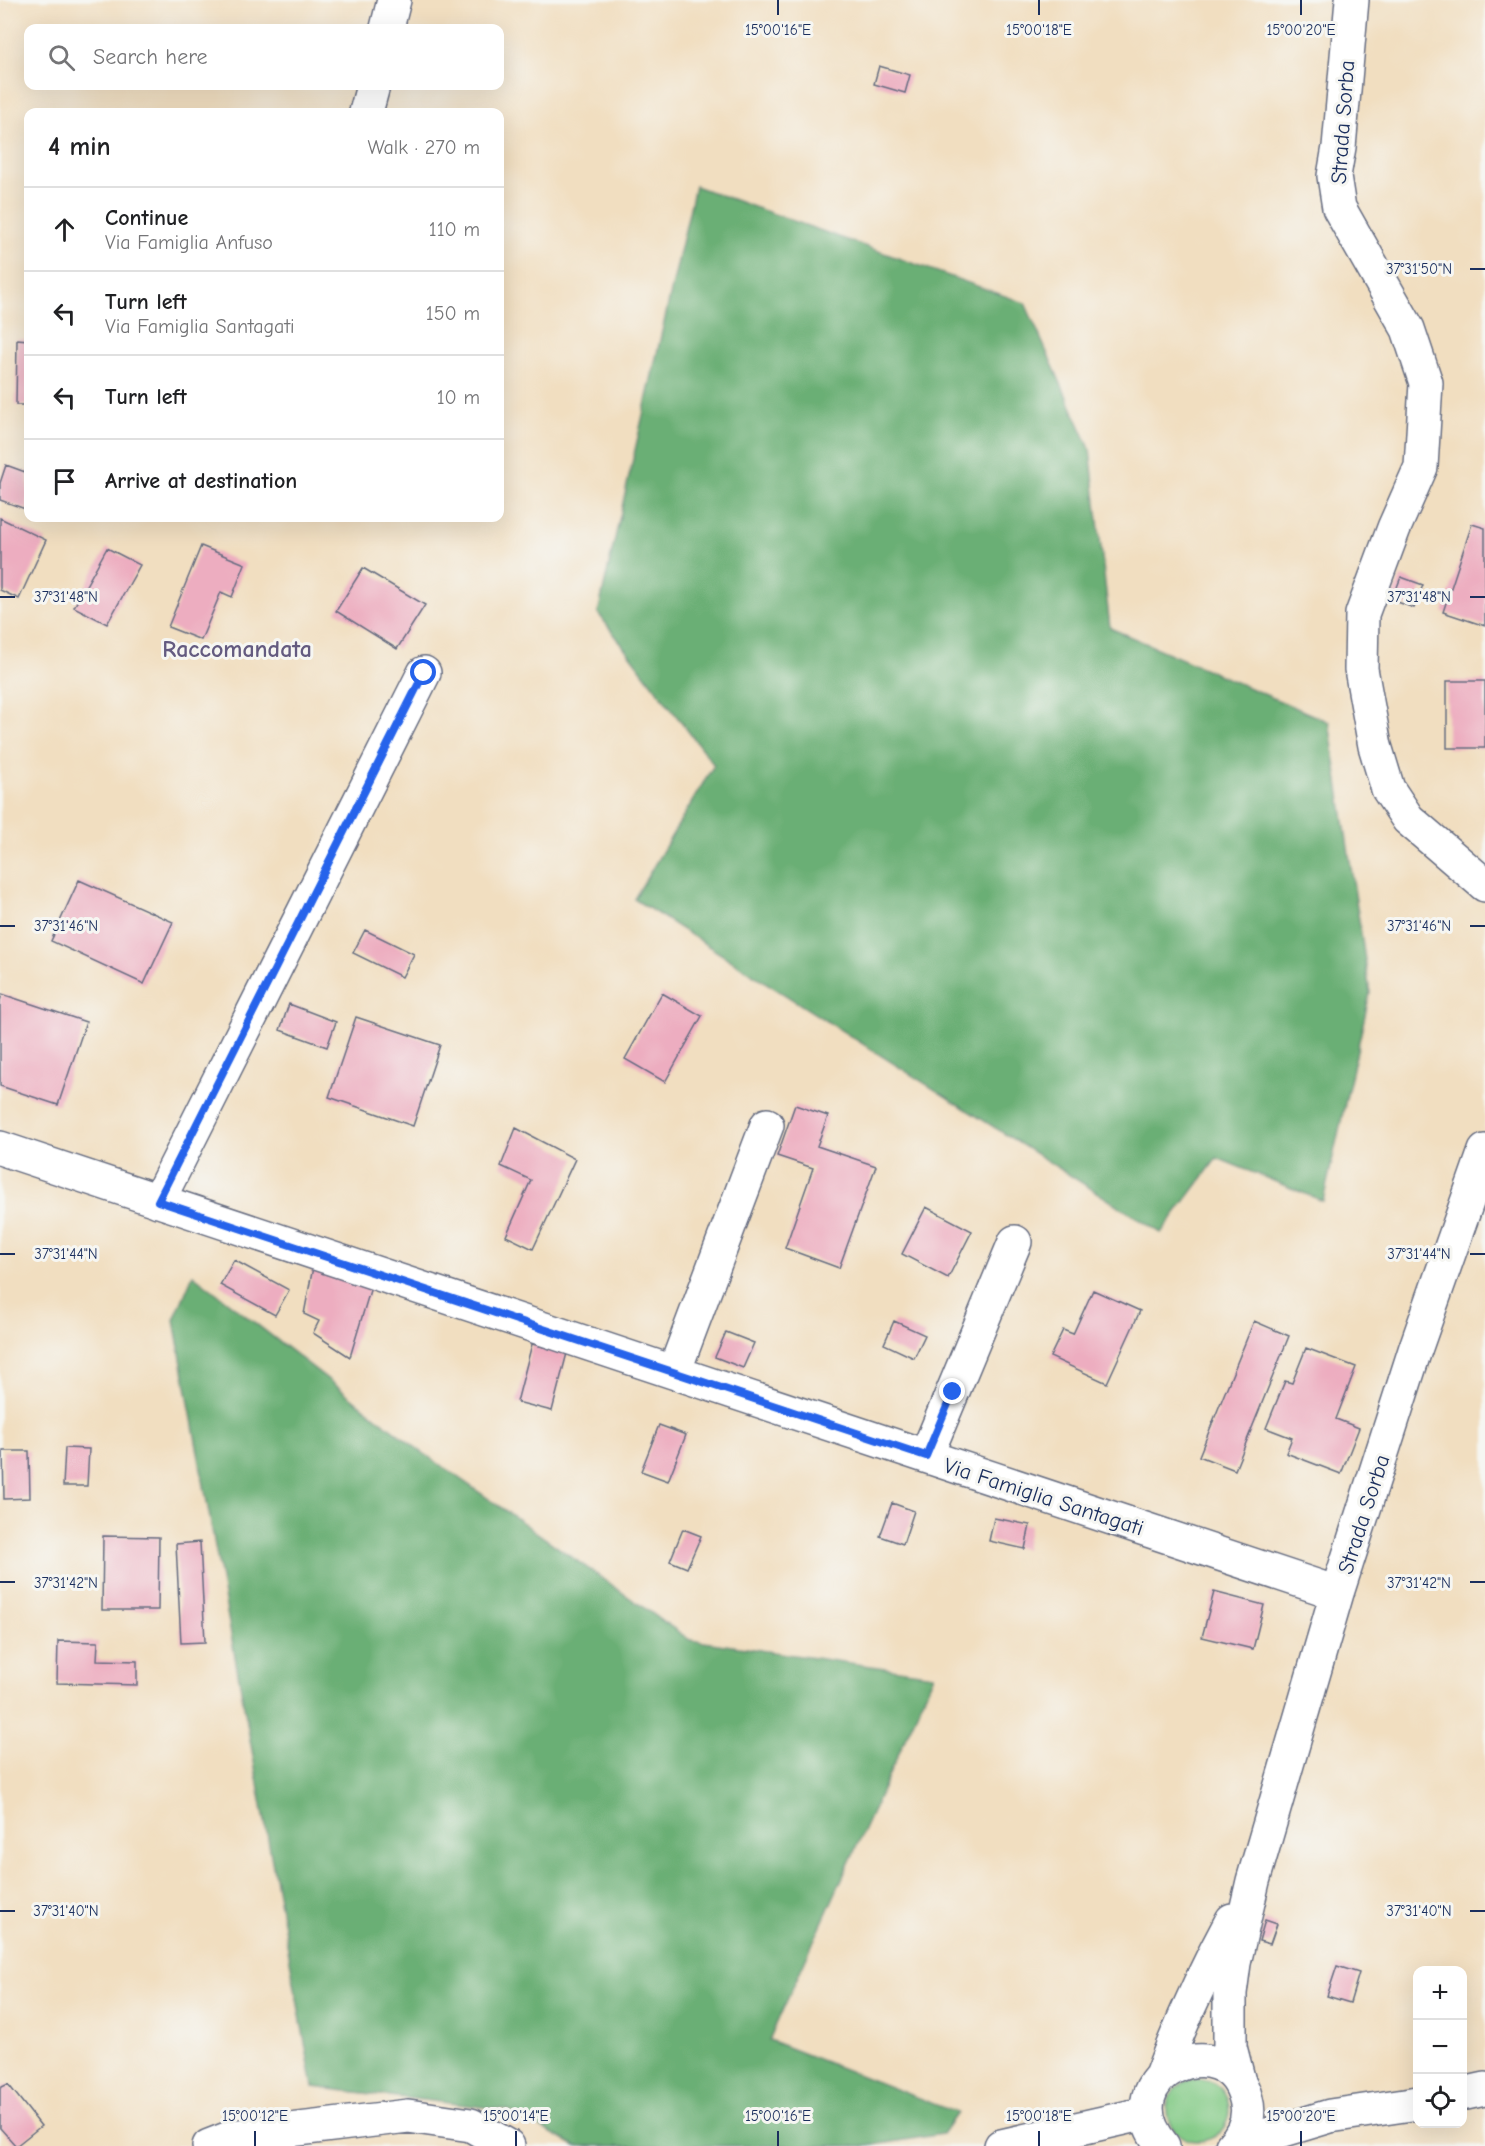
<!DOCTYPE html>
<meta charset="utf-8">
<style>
body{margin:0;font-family:"Comic Neue",sans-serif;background:#f6f6f6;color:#202124}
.controls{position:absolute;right:18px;bottom:18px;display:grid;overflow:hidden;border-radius:12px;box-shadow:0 6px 24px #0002}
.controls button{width:54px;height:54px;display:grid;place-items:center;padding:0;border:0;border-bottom:2px solid #e0e0e0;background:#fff;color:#202124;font:30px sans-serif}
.stop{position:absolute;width:18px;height:18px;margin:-14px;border:4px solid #2563eb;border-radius:50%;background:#fff}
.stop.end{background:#2563eb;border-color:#fff;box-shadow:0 2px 6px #0008}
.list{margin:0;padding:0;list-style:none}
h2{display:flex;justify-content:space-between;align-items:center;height:78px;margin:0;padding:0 24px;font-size:26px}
h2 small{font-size:20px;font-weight:400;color:#757577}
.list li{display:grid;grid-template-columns:39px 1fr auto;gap:18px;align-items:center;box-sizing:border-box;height:84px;padding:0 24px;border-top:2px solid #e0e0e0}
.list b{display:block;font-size:22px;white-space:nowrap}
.list p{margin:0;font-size:20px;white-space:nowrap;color:#757577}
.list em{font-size:20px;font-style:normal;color:#757577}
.icon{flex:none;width:33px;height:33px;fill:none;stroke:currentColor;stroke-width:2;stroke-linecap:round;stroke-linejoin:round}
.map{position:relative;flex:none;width:1485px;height:2146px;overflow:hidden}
.search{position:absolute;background:#fff;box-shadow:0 6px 24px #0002;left:24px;top:24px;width:480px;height:66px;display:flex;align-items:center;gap:15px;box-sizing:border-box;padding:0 21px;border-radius:12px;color:#757577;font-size:22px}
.panel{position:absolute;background:#fff;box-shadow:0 6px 24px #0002;left:24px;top:108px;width:480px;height:414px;border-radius:12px}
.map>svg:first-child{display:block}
.green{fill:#84cb87;stroke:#507d72;stroke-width:1.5}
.forest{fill:#6baf74;stroke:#436f69;stroke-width:1.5}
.building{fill:#edadc0}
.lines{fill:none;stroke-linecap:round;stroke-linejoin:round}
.minor-casing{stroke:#666c80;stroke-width:36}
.minor{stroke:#fff;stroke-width:33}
.route{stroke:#2563eb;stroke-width:8}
.ticks{fill:none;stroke:#1b2f5e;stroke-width:2}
.labels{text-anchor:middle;stroke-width:6;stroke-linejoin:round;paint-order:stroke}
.street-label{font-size:22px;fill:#1b2f5e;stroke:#f6f6f2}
.neighbourhood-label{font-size:24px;font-weight:bold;fill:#645b80;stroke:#f6f6f2}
.ticks-label{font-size:15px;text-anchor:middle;fill:#1b2f5e;stroke:#f6f6f2;stroke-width:6;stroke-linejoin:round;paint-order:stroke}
</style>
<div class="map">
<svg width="1485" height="2146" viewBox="0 0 1485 2146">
<rect width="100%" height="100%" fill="#f6f6f2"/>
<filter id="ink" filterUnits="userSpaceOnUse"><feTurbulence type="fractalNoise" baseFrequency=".0167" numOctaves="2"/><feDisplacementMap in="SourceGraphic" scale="12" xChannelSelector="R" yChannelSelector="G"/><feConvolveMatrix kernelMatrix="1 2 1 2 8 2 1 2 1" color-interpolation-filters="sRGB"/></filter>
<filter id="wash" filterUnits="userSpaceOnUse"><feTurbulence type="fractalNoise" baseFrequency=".008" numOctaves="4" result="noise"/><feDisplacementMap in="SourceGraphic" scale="24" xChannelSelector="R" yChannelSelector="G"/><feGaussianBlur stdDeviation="1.35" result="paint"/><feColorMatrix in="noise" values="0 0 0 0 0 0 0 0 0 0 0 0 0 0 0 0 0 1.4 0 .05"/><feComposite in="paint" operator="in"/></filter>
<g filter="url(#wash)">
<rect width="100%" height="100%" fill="#f1dec0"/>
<!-- green -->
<path class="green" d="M1167 2110a31 31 0 1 1 62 0a31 31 0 1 1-62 0Z"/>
<!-- forest -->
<path class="forest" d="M695,186L1025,303L1090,449L1110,628L1329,722L1370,993L1323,1201L1217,1158L1161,1233L634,899L714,765L598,613Z
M193,1275L419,1450L690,1640L934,1675L769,2040L957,2113L942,2134L868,2146H576L508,2110L313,2087L174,1320Z"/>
<g id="blocks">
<!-- building -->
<path class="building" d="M879,66L910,75L905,93L874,84Z
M17,339L28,340V405H16Z
M6,465L28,473V510L0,500V483Z
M0,518L46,540L19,599L0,590Z
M1472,524L1485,528V626L1443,612Z
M201,546L245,564L232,597L221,592L201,640L168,627Z
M107,548L140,565L107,624L74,607Z
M363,568L425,605L397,649L336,611Z
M1401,577L1423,585L1414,608L1392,600Z
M1447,681H1485V748H1447Z
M79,880L173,922L144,984L51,941Z
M365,930L414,954L402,977L353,953Z
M662,993L702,1016L665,1082L625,1059Z
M2,994L86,1022L58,1105L0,1086V1001Z
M289,1004L336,1022L327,1047L280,1030Z
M356,1017L440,1045L413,1126L329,1097Z
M795,1105L828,1116L817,1146L876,1166L839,1268L785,1248L813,1168L777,1156Z
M516,1128L575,1159L533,1249L506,1236L531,1180L501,1166Z
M926,1207L972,1231L948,1278L902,1254Z
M234,1260L289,1290L275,1315L220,1285Z
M313,1267L371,1287L350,1357L313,1333L319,1321L304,1314Z
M1093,1290L1140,1311L1107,1383L1050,1357L1063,1330L1073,1334Z
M894,1321L925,1335L914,1358L884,1344Z
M1254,1321L1289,1336L1235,1470L1199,1456Z
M726,1332L754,1343L743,1368L715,1357Z
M532,1344L567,1353L552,1411L517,1402Z
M1306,1348L1356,1367L1336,1419L1359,1428L1341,1474L1286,1453L1292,1438L1266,1428L1285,1381L1292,1383Z
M659,1425L686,1435L668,1481L641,1471Z
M65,1448L89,1449L87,1486H63Z
M3,1451H29L30,1498L4,1499Z
M892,1503L914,1511L903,1544L880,1536Z
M994,1518L1030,1525L1025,1549L989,1541Z
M683,1529L701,1536L687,1568L670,1561Z
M103,1536L159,1537L158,1610H102Z
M200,1542L205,1642L181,1643L176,1544Z
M1214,1592L1264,1605L1253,1649L1202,1637Z
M58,1641L98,1642L97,1660L137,1661V1685L57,1683Z
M1265,1920L1277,1924L1270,1944L1259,1941Z
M1337,1966L1359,1973L1350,2003L1327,1996Z
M8,2084L41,2126L16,2146L0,2128V2088Z"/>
</g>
</g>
<g filter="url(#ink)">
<use href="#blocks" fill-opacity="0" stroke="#666c80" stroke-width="1.5"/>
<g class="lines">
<!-- minor casing -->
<g class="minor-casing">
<path id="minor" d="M1352,0L1339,147L1334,176L1339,208L1408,329L1426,383L1421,467L1394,528L1362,614L1361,669L1375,746L1388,789L1408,819L1485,885
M387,28L394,0
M366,112L373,86
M0,1148L1337,1593
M158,1201L424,673
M674,1372L767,1125
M926,1456L1015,1242
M1161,2076C1181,2022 1205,1970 1232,1920
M1239,2082L1230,2047V1993L1234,1963L1253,1881L1337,1593L1415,1350L1485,1151
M1462,2094L1485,2089
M1234,2145L1330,2116L1418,2103
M209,2146L232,2137L408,2116L471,2125L508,2146
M1001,2146L1147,2113
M1163,2146C1104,2075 1227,2021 1246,2099C1251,2117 1244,2133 1232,2146"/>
</g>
<!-- minor -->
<use href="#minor" class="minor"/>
</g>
</g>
<g class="lines" filter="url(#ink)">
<!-- route -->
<path class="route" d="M424,673L158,1201L926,1456L953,1392"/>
</g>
<!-- ticks -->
<path class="ticks" d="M778,0V15M1039,0V15M1301,0V15M1470,269H1485M0,597H15M1470,597H1485M0,926H15M1470,926H1485M0,1254H15M1470,1254H1485M0,1582H15M1470,1582H1485M0,1911H15M1470,1911H1485M255,2131V2146M516,2131V2146M778,2131V2146M1039,2131V2146M1301,2131V2146"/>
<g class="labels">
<!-- street labels -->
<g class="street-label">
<text transform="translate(1342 122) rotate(-86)" y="8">Strada Sorba</text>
<text transform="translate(1044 1496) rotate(18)" y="8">Via Famiglia Santagati</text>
<text transform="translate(1363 1514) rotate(-72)" y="8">Strada Sorba</text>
</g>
<!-- neighbourhood labels -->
<g class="neighbourhood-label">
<text x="237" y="657">Raccomandata</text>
</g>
</g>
<g class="ticks-label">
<text x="778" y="35">15°00'16"E</text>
<text x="1039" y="35">15°00'18"E</text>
<text x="1301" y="35">15°00'20"E</text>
<text x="1419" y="274">37°31'50"N</text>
<text x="66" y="602">37°31'48"N</text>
<text x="1419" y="602">37°31'48"N</text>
<text x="66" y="931">37°31'46"N</text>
<text x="1419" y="931">37°31'46"N</text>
<text x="66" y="1259">37°31'44"N</text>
<text x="1419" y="1259">37°31'44"N</text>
<text x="66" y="1588">37°31'42"N</text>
<text x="1419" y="1588">37°31'42"N</text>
<text x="66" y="1916">37°31'40"N</text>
<text x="1419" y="1916">37°31'40"N</text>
<text x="255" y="2121">15°00'12"E</text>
<text x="516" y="2121">15°00'14"E</text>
<text x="778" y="2121">15°00'16"E</text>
<text x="1039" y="2121">15°00'18"E</text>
<text x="1301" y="2121">15°00'20"E</text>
</g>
</svg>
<div class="controls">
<button>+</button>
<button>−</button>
<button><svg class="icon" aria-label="locate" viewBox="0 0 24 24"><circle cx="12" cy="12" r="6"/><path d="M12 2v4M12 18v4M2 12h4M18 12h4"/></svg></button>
</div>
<div class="stop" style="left:424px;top:673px"></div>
<div class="stop end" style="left:953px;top:1392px"></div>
<div class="search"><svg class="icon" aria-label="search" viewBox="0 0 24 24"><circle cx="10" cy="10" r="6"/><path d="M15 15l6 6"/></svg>Search here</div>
<section class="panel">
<h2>4 min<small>Walk · 270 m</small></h2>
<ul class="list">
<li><svg class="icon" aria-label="ahead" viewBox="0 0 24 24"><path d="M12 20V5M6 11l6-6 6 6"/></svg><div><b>Continue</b><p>Via Famiglia Anfuso</p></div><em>110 m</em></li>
<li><svg class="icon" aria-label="left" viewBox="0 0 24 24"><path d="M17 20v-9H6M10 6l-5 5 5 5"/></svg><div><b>Turn left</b><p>Via Famiglia Santagati</p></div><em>150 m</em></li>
<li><svg class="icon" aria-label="left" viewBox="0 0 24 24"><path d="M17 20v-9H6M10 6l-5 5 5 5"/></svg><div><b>Turn left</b></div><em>10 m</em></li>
<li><svg class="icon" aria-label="arrive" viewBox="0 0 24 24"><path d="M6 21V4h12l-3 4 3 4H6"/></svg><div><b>Arrive at destination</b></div></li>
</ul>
</section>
</div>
